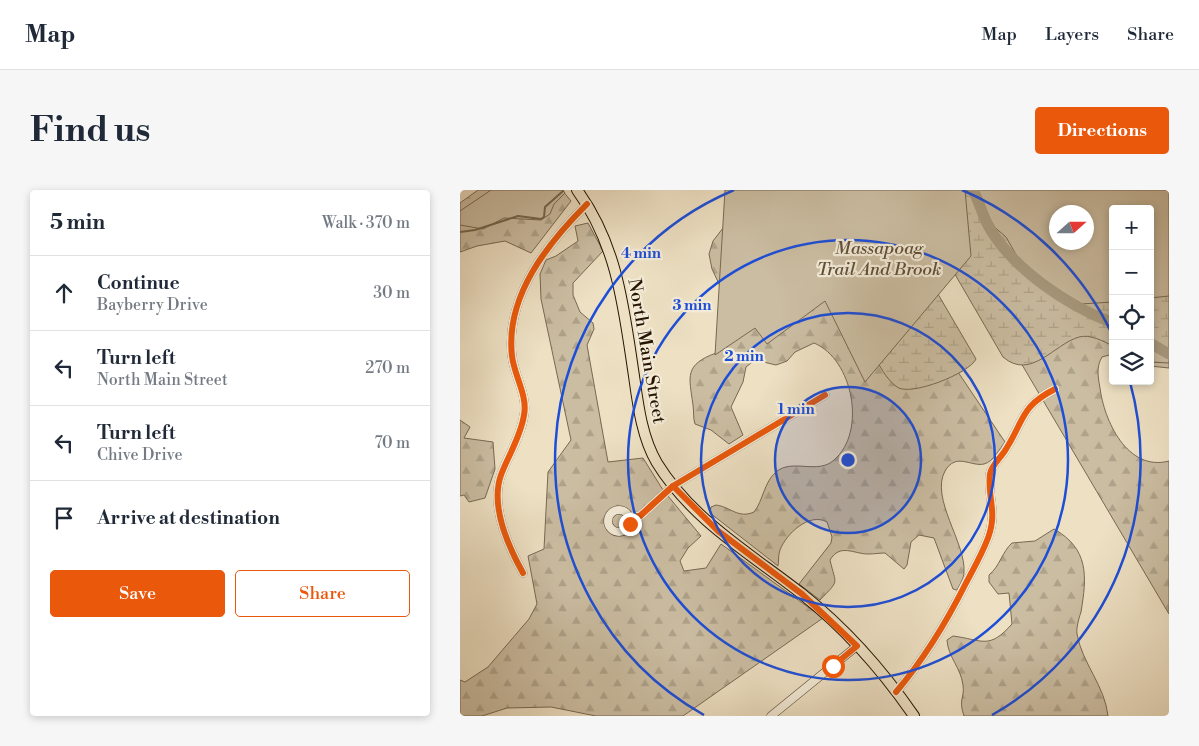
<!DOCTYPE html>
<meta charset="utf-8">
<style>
body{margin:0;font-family:"Libre Bodoni",serif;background:#f6f6f7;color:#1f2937}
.controls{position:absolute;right:15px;top:15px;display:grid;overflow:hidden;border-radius:5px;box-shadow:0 2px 8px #0003}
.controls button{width:45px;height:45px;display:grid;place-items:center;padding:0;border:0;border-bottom:1px solid #e0e1e3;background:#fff;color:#1f2937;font:25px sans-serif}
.compass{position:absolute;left:589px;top:15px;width:45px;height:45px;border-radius:50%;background:#fff;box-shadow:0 2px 8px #0003;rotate:69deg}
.stop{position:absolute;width:15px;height:15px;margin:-11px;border:4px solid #ea580c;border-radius:50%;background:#fff}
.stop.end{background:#ea580c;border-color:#fff;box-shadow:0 1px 5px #0008}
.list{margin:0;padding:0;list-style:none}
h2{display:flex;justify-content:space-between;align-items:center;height:65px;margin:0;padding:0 20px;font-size:21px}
h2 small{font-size:16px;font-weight:400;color:#747a83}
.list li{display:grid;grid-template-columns:32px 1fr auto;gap:15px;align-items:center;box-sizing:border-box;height:75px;padding:0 20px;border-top:1px solid #e0e1e3}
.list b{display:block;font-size:19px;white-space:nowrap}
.list p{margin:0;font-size:16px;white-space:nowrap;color:#747a83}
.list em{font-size:16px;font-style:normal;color:#747a83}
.actions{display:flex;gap:10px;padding:15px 20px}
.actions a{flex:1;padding:11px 0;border:1px solid #ea580c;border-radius:5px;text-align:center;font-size:18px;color:#ea580c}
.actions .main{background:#ea580c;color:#fff}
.icon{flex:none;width:28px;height:28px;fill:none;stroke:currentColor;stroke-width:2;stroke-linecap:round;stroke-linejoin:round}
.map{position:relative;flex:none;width:709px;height:526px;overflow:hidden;border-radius:5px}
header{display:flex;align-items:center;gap:30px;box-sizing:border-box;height:70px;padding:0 25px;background:#fff;border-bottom:1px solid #e0e1e3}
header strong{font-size:24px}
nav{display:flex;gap:28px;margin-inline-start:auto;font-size:18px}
.intro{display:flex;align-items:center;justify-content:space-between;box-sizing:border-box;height:120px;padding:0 30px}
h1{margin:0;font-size:35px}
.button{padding:12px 22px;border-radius:5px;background:#ea580c;color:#fff;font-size:18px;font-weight:700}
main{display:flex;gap:30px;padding:0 30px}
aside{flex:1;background:#fff;border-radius:5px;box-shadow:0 2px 8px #0003}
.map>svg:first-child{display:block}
.forest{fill:url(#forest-firs);stroke:#786852;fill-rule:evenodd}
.wetland{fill:url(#wetland-marsh);stroke:#786852;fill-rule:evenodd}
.green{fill:#cbbda2;stroke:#786852;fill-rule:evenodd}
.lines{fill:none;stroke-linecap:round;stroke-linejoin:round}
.stream{stroke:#74654e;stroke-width:2}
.river{stroke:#a99b81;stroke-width:11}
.minor-casing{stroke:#574732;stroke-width:9}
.major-casing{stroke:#251401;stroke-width:12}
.minor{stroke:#f3ebd8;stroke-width:8}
.major{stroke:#ede0c3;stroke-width:10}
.cycleway-casing{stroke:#f3ebd8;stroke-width:9}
.cycleway{stroke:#e8590c;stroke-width:6}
.route{stroke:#ea580c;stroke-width:6}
.ring{fill:none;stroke:#1d4ed8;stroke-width:2.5}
.labels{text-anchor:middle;stroke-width:4.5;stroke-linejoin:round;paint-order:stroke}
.park-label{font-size:18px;font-style:italic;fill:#5f4f39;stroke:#f3ebd8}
.street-label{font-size:18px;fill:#251401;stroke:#f3ebd8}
.centre{fill:#1d4ed8;stroke:#f3ebd8;stroke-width:2.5}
.ring-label{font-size:15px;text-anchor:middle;font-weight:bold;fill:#1d4ed8;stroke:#f3ebd8;stroke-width:4.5;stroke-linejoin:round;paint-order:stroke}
</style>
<header>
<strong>Map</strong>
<nav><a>Map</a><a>Layers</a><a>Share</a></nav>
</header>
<div class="intro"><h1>Find us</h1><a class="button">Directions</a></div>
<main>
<aside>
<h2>5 min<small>Walk · 370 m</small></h2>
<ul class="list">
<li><svg class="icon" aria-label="ahead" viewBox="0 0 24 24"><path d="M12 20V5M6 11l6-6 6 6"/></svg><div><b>Continue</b><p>Bayberry Drive</p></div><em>30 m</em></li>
<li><svg class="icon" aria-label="left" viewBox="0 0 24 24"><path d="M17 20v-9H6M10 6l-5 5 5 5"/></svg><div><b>Turn left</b><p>North Main Street</p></div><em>270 m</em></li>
<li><svg class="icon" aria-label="left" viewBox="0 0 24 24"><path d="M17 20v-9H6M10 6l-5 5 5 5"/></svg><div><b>Turn left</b><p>Chive Drive</p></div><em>70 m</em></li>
<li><svg class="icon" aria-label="arrive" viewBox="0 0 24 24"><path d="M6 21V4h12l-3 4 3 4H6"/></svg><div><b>Arrive at destination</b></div></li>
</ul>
<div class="actions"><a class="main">Save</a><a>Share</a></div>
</aside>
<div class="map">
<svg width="709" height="526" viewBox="0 0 709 526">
<defs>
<pattern id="forest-firs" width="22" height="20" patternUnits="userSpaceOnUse" patternTransform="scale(1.25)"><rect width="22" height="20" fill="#cbbda2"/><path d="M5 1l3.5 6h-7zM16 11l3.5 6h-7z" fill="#aea28a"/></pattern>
<pattern id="wetland-marsh" width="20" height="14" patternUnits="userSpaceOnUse" patternTransform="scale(1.25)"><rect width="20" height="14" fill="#cbbda2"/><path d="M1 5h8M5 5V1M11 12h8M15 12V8" fill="none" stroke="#aea28a"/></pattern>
</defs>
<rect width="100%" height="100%" fill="#ede0c3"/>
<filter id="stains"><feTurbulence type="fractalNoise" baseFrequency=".004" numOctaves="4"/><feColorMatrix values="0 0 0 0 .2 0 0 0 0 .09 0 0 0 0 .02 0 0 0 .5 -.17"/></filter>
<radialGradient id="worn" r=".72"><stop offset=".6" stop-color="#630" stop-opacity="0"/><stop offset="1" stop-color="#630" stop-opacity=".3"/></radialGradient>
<!-- forest -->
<path class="forest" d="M18,0H102L111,11L71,63L45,51L17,56L0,62V13Z
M459,0H709V178L690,176V19H653V164L642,167C636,177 638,187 640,198C644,230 667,282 709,271V424ZM596,22H626V52H596Z
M128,33L143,61L113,93V105L120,122L133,133L134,139L127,155L148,272L183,268L203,300L241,346L228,358L220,371L224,381L246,378L261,354L363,428L223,526H136L91,517L47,518L22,526H0V490L5,492L28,477L69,429L77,414L68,366L84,359L88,282L111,250L81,109L80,84L86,70L96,66L118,51L115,36Z
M263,38L465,133L545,252C540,258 533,272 524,274C511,277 496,262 485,281C470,308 506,353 504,382C504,388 500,394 497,400L493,399L474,348L459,345L451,352L447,375L444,379L425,363C420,363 414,364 408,364C394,364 380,353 370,370C376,396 380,389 360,410L339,394L371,353L372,347L367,332C349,322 326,344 320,360C318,365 319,371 318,376L250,323L251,317L256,315C271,317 278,329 294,322C303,311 304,292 316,282C332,268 358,285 374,270C407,242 393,169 354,153L335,162L327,171L316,175L295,170L286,177L283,192L271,217L283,245L269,254L251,240L235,234C233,228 234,222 233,215C229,186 224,175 256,163L260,96L252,79L249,64L253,51Z
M0,230L10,237L4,248L33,252L35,279L25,308L9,312L4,305L0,306Z
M594,339C629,359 627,386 621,422C619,428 616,438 617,444C622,473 645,496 648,526H504C498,509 505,508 503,495C501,478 488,467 487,450L493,446C523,450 529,460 552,434L549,403L538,404L529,392V385C540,376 542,362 552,353L575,351Z"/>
<!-- wetland -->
<path class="wetland" d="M417,0L516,169C510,183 450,207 437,197C426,189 419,175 413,163Z
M446,0H628L653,19V156C643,151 630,144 619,147C594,154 571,191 543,167ZM596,22H626V52H596Z
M709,0V173L690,172V21Z"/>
<!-- green -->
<path class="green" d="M31,0H103L105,3L94,14L90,24L81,30L44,28L23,39L0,35V21Z
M265,0H505L511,66L405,192L365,111L307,154L295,138L255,165Z
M507,0H709V106L690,108V19H653V112L620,114L562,75L546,47L524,28ZM626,22V52H596V22Z
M151 331a8 8 0 1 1 16 0a8 8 0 1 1-16 0Z"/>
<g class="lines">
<!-- stream -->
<path class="stream" d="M0,42L15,40L58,26L81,29L84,27L85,17L103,1"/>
<!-- river -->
<path class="river" d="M513,0C519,11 522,24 528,35C552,79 608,116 653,133
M690,153L709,164"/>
<!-- minor casing -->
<g class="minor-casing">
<path id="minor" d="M148 331a11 11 0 1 1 22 0a11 11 0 1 1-22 0Z
M169,327L180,326L213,296L365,205
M63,383C48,356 30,316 41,285C48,266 61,246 64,225C68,206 54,185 52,166C45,106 88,53 127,14
M436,502C465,468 486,433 506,393C514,378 522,364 528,348C538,321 527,308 530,284C532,274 541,268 546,259C565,229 560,217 595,199
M311,526L397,456"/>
</g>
<!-- major casing -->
<g class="major-casing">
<path id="major" d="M117,0C158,56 164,120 174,186C178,215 182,248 197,273C232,330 291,364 342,404C385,438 423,481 454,526"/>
</g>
<!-- minor -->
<use href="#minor" class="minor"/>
<!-- major -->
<use href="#major" class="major"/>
<!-- cycleway casing -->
<g class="cycleway-casing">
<path id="cycleway" d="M169,327L180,326L213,296L365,205
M63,383C48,356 30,316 41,285C48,266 61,246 64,225C68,206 54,185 52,166C45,106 88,53 127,14
M436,502C465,468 486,433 506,393C514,378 522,364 528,348C538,321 527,308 530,284C532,274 541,268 546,259C565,229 560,217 595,199"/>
</g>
<!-- cycleway -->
<use href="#cycleway" class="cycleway"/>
</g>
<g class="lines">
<!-- route -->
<path class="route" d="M170,334V327L180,326L213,296L258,341L342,404L397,456L373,476"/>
</g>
<!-- distance rings -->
<circle cx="388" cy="270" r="73" fill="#1d4ed8" fill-opacity=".12"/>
<g class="ring">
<circle cx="388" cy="270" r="73"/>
<circle cx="388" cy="270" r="147"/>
<circle cx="388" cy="270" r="220"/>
<path d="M244 525A293 293 0 0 1 274 0M502 0A293 293 0 0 1 652 144M670 192A293 293 0 0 1 532 525"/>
</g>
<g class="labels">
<!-- park labels -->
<g class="park-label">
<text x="419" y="64">Massapoag<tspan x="419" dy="21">Trail And Brook</tspan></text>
</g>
<!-- street labels -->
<g class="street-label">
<text transform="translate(187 161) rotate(80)" y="6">North Main Street</text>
</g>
</g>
<circle cx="388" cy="270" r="8" class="centre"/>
<g class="ring-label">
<text x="181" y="68">4 min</text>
<text x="232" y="120">3 min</text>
<text x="284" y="171">2 min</text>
<text x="336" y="224">1 min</text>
</g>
<rect width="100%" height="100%" filter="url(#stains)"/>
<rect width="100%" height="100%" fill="url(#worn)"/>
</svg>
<div class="controls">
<button>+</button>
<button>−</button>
<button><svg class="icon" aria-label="locate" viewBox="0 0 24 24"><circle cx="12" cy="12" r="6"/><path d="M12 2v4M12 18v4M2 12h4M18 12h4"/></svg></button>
<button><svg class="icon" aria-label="layers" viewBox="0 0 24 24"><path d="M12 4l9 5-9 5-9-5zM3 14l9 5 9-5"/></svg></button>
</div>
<svg class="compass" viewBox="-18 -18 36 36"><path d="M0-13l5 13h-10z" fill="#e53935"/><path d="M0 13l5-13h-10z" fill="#747a83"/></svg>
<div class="stop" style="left:373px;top:476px"></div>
<div class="stop end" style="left:170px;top:334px"></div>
</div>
</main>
